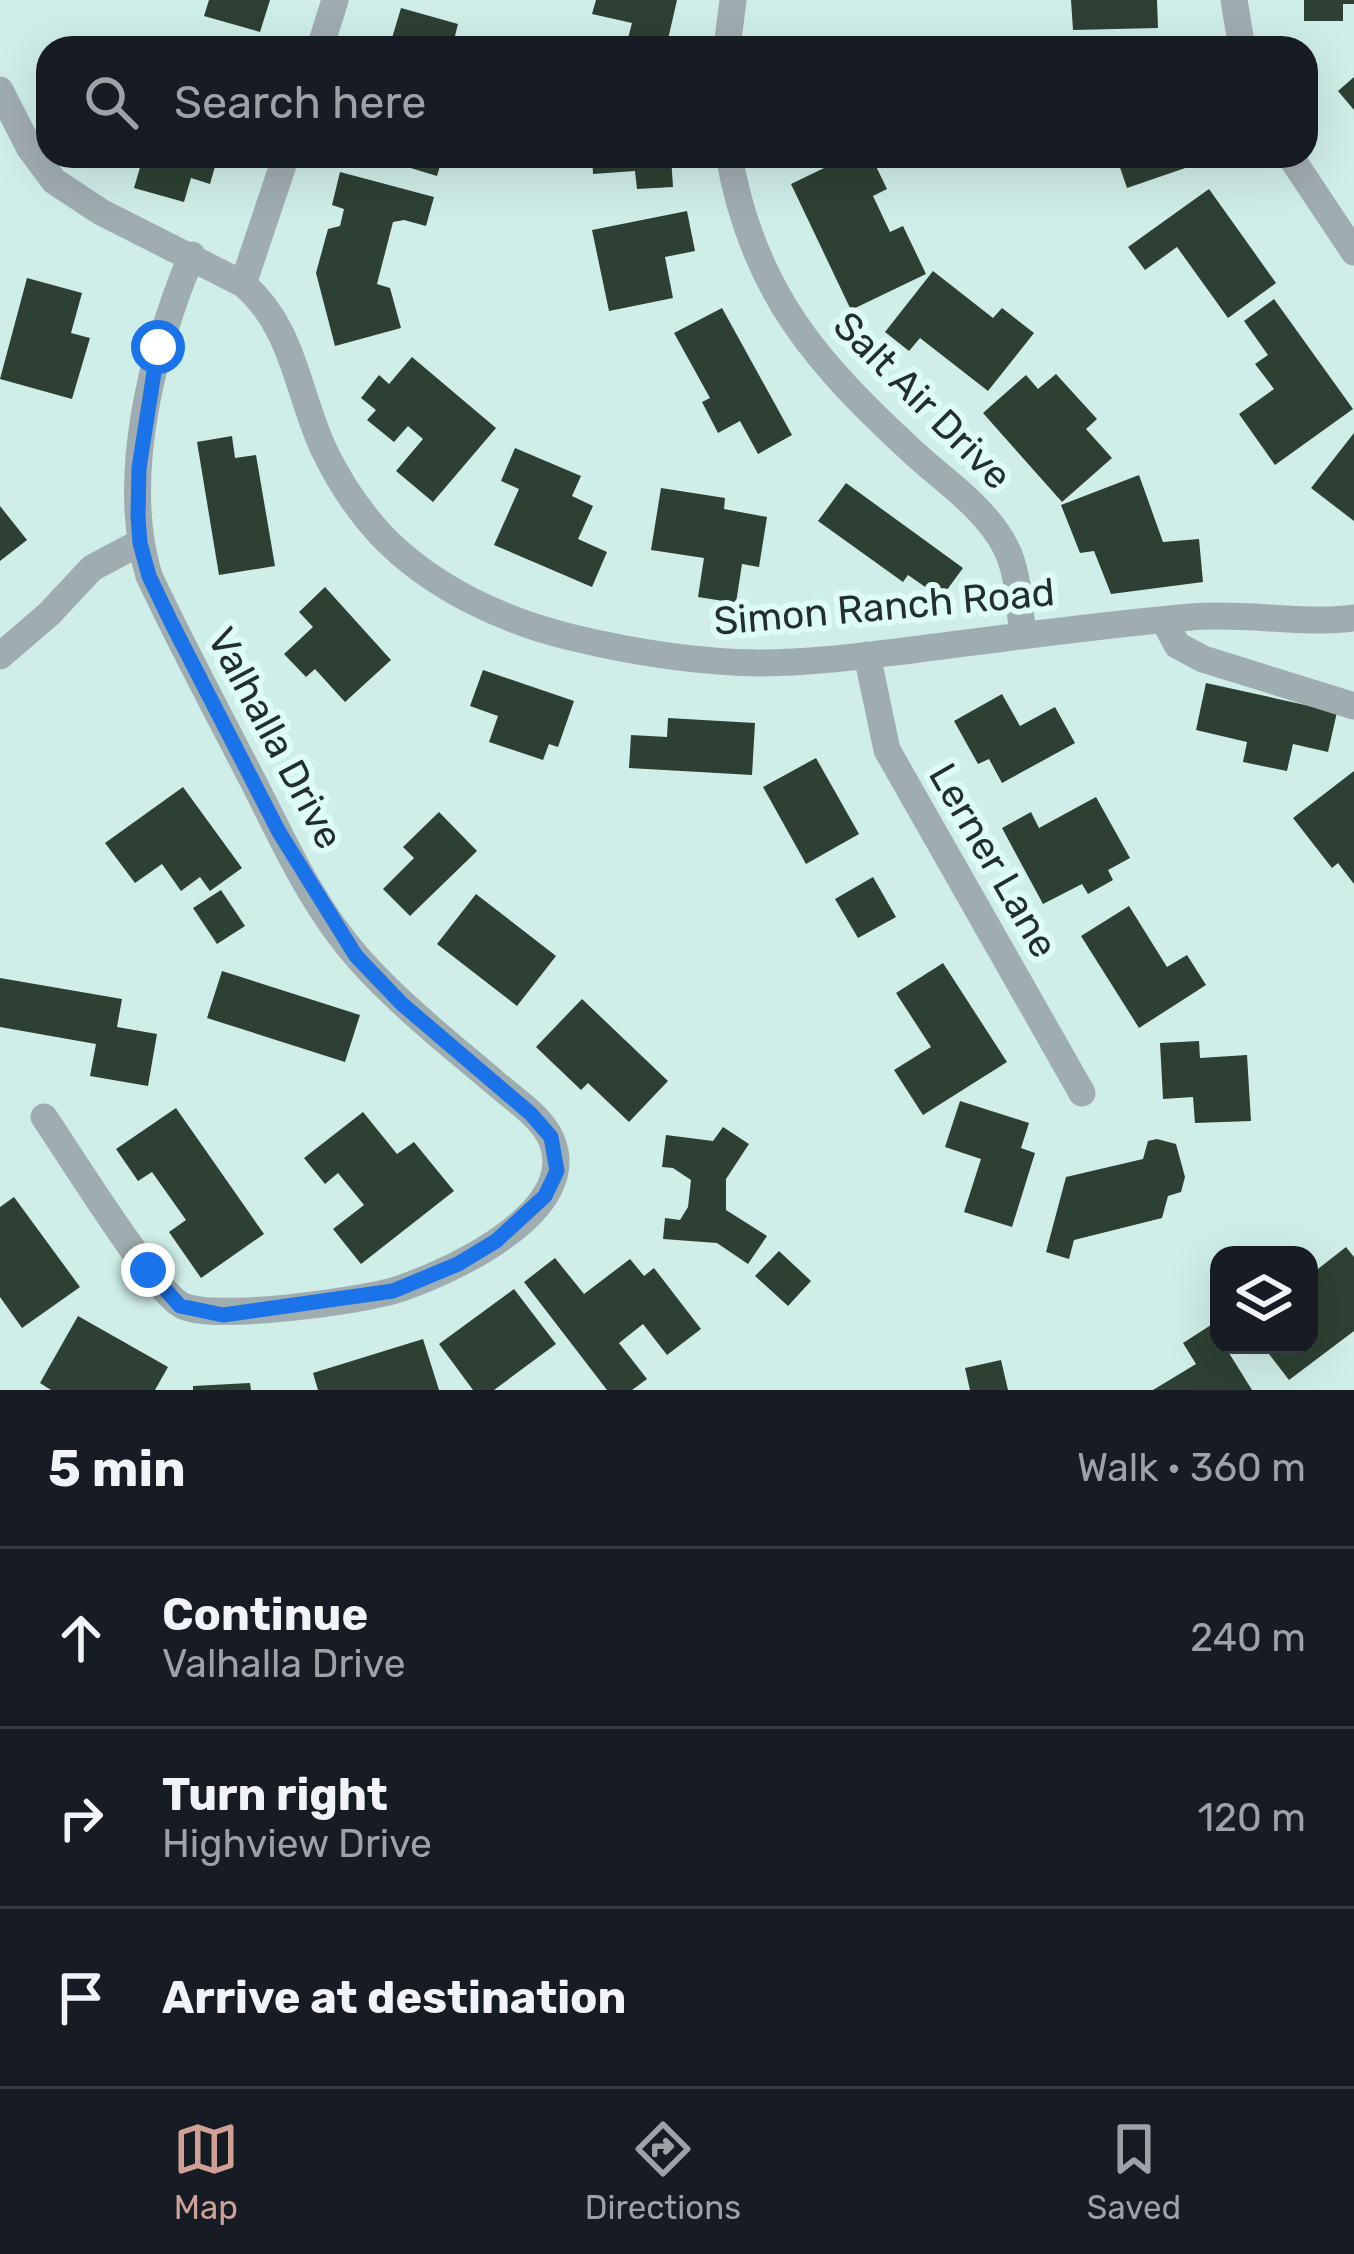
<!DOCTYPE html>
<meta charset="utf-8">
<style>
body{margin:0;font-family:Rubik,sans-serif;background:#242831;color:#f1f3f6}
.controls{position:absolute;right:36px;bottom:36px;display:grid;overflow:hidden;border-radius:24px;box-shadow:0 12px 48px #0002}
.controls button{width:108px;height:108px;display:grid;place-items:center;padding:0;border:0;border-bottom:3px solid #363941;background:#171b24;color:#f1f3f6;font:60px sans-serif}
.stop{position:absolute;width:36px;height:36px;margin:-27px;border:9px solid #1a73e8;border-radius:50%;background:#fff}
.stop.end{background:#1a73e8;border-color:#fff;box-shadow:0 3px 12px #0008}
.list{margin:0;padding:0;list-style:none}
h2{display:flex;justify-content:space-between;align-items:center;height:156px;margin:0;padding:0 48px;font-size:51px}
h2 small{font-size:39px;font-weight:400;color:#9ea1a6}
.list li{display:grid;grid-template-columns:78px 1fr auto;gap:36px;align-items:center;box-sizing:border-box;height:180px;padding:0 48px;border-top:3px solid #363941}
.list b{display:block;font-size:45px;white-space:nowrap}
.list p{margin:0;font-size:39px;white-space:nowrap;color:#9ea1a6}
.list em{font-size:39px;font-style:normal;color:#9ea1a6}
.icon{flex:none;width:66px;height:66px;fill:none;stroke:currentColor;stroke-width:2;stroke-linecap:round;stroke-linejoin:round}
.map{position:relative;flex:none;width:1354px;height:1390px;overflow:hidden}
.search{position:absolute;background:#171b24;box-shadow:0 12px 48px #0002;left:36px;right:36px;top:36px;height:132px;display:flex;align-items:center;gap:30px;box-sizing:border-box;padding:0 42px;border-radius:36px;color:#9ea1a6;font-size:45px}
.sheet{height:696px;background:#171b24}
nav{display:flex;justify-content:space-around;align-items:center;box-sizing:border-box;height:168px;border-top:3px solid #363941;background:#171b24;font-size:33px;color:#9ea1a6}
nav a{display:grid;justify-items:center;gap:6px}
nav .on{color:#cea096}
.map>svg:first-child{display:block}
.building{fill:#2e4033}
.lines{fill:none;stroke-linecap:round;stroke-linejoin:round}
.minor{stroke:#a0adb0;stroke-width:27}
.route{stroke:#1a73e8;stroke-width:15}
.labels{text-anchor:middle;stroke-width:12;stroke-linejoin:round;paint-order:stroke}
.street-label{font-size:39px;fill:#232f2d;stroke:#dcfcf5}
</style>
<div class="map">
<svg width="1354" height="1390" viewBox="0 0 1354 1390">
<rect width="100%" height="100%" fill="#cfeee8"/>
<!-- building -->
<path class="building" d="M209,0H270L260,32L204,16Z
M596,0H677L666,48L627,42L632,23L592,14Z
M1071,0H1157L1158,28L1073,30Z
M1304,0H1354V4H1343V21H1304Z
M401,8L458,24L452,48H389Z
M800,39L888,41V48H800Z
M1354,77V110L1338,91Z
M118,156H218L210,184L191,178L184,202L134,188L141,164Z
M371,156H443L437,176Z
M592,156H671L673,187L637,189L635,171L593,174Z
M849,156H871L887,189L873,196L890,232L903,226L926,274L851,310L791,184Z
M1116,156H1191L1194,165L1127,188Z
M340,172L434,197L426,226L404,220L393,222L377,284L390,288L401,328L335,346L316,273L328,229L340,226L344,209L332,205Z
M1209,189L1276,283L1228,318L1177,247L1145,270L1128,247Z
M687,211L695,251L665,257L673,298L609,311L592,230Z
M933,271L993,318L1002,308L1034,333L988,391L920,338L909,351L885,332Z
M27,278L82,293L71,333L90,338L72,399L0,379Z
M1274,299L1353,409L1275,465L1239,414L1274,389L1255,364L1268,355L1244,321Z
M722,308L792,435L758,454L740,421L718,433L702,402L710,398L674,333Z
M412,357L496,428L433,502L396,471L423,439L408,426L394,442L367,420L376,410L361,398L379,375L389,384Z
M1056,374L1097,419L1086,429L1112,458L1062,502L983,413L1026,375L1038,389Z
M1354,433V521L1311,488Z
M232,436L235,458L256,455L275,566L219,575L197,442Z
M515,448L581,476L572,496L593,506L578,539L607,552L592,587L494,545L519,489L501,481Z
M1139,475L1163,542L1199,539L1203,582L1111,594L1094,551L1080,553L1061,505Z
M846,483L963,568L941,598L908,575L903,582L818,521Z
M661,488L725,498L724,509L767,517L759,567L742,564L736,603L698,597L704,558L651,550Z
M0,506L27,540L0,561Z
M325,587L391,660L345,702L315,669L306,677L284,654L313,627L299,612Z
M483,670L574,701L558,747L549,744L543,760L489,742L498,716L470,706Z
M1206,683L1337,712L1328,752L1293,744L1287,771L1243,762L1247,742L1196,730Z
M1002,694L1020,726L1055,707L1075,743L1002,783L989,759L978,764L954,721Z
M668,718L755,723L752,775L629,768L631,735L667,737Z
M816,758L859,834L806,864L763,787Z
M1354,771V884L1338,863L1332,868L1293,818Z
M183,787L242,868L210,891L200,877L181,891L162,864L135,883L105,843Z
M1096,797L1130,858L1108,870L1113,880L1088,894L1082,884L1043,904L1002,828L1031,812L1039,828Z
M439,812L477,851L410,916L383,889L414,858L403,847Z
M873,877L896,917L858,938L835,899Z
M221,890L245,926L217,944L193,908Z
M476,894L556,956L517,1006L437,944Z
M1129,906L1167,967L1187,955L1206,985L1139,1028L1081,936Z
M943,963L1007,1062L923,1115L894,1070L931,1047L896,993Z
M222,971L360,1015L345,1062L207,1018Z
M0,978L122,999L117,1027L157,1034L148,1086L90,1076L96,1044L0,1027Z
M582,999L668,1081L629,1122L588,1083L581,1090L536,1047Z
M1199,1041L1200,1058L1247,1055L1251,1121L1195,1123L1193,1097L1163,1099L1160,1043Z
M960,1101L1029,1123L1021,1148L1035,1153L1012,1227L964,1212L981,1159L945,1147Z
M176,1108L264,1234L201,1278L169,1232L186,1220L152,1172L138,1181L116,1149Z
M363,1112L397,1154L414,1142L454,1191L361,1264L333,1229L364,1205L338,1173L325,1184L304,1158Z
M723,1127L749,1144L726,1179V1210L767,1236L748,1264L717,1243L663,1239L665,1218L680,1220L688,1207L691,1180L673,1168L662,1167L666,1135L713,1141Z
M1157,1139L1176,1144L1185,1177L1181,1192L1168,1196L1162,1218L1074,1240L1069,1259L1046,1252L1066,1177L1143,1159L1148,1141Z
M14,1197L80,1287L22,1328L0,1297V1207Z
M1346,1247L1354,1257V1331L1289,1380L1262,1345H1309V1276Z
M779,1251L811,1281L788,1306L755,1276Z
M555,1258L584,1294L630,1259L644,1276L654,1268L701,1329L667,1355L643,1324L619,1343L647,1379L632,1390H607L524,1282Z
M514,1289L556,1344L494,1390H473L439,1344Z
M78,1316L168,1367L155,1390H51L40,1383Z
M1211,1325L1219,1345H1224L1252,1390H1153L1196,1364L1183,1343Z
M423,1339L439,1390H318L313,1373Z
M1001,1360L1008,1390H970L965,1368Z
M250,1383L251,1390H193V1386Z"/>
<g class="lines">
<!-- minor -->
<path class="minor" d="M1234,0L1242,48
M320,48L335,0
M727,48L733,0
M0,90L29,147L54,181L101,212L243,284C295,328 297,394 325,452C339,481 359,511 381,535C431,587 501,620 570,637C632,652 694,662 758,663C809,663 862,656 912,650C1005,638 1098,625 1191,617C1245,612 1302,625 1354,618
M729,156C753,292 817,364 915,454C947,483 985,508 1005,546C1019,572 1019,607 1023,636
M1290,156L1354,252
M243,284L286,156
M1164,620L1177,645L1203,659L1354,706
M867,655L887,750L1082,1093
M0,656L49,614L92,568L139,543
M44,1117C67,1150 155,1294 183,1306C216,1321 363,1301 399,1289C452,1271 583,1211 551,1139C541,1116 511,1097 493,1081C447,1042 399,1004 359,959C315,910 285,845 256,787C220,717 183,648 149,576C119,477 153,348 192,255"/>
</g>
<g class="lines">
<!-- route -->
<path class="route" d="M148,1270L180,1306L223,1315L393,1291L458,1264L496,1241L545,1196L557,1171L551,1137L531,1114L402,1004L356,956L279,832L171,622L149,576L140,543L138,516L139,468L158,347"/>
</g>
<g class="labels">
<!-- street labels -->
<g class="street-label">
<text transform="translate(923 400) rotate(45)" y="14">Salt Air Drive</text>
<text transform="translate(884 606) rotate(-5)" y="14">Simon Ranch Road</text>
<text transform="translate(276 738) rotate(62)" y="14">Valhalla Drive</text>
<text transform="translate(994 860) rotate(60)" y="14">Lerner Lane</text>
</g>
</g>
</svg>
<div class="controls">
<button><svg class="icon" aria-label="layers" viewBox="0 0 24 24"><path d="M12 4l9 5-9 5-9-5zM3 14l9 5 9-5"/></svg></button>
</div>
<div class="stop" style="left:158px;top:347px"></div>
<div class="stop end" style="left:148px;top:1270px"></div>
<div class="search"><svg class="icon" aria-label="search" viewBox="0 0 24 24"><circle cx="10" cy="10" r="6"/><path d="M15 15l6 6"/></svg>Search here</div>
</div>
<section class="sheet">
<h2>5 min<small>Walk · 360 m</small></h2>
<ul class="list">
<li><svg class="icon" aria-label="ahead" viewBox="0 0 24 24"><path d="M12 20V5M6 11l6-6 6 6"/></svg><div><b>Continue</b><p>Valhalla Drive</p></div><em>240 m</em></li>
<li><svg class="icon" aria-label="right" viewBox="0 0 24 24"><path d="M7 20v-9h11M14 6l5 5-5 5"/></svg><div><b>Turn right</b><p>Highview Drive</p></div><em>120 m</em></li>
<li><svg class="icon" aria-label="arrive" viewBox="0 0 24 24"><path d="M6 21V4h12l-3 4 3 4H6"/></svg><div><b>Arrive at destination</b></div></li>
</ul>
</section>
<nav>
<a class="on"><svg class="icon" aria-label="map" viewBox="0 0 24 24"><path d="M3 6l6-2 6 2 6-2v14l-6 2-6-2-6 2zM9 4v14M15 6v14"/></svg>Map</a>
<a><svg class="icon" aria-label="directions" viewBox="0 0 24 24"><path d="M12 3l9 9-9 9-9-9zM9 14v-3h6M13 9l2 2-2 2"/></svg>Directions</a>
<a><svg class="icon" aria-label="saved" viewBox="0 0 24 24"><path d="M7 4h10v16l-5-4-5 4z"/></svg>Saved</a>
</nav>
